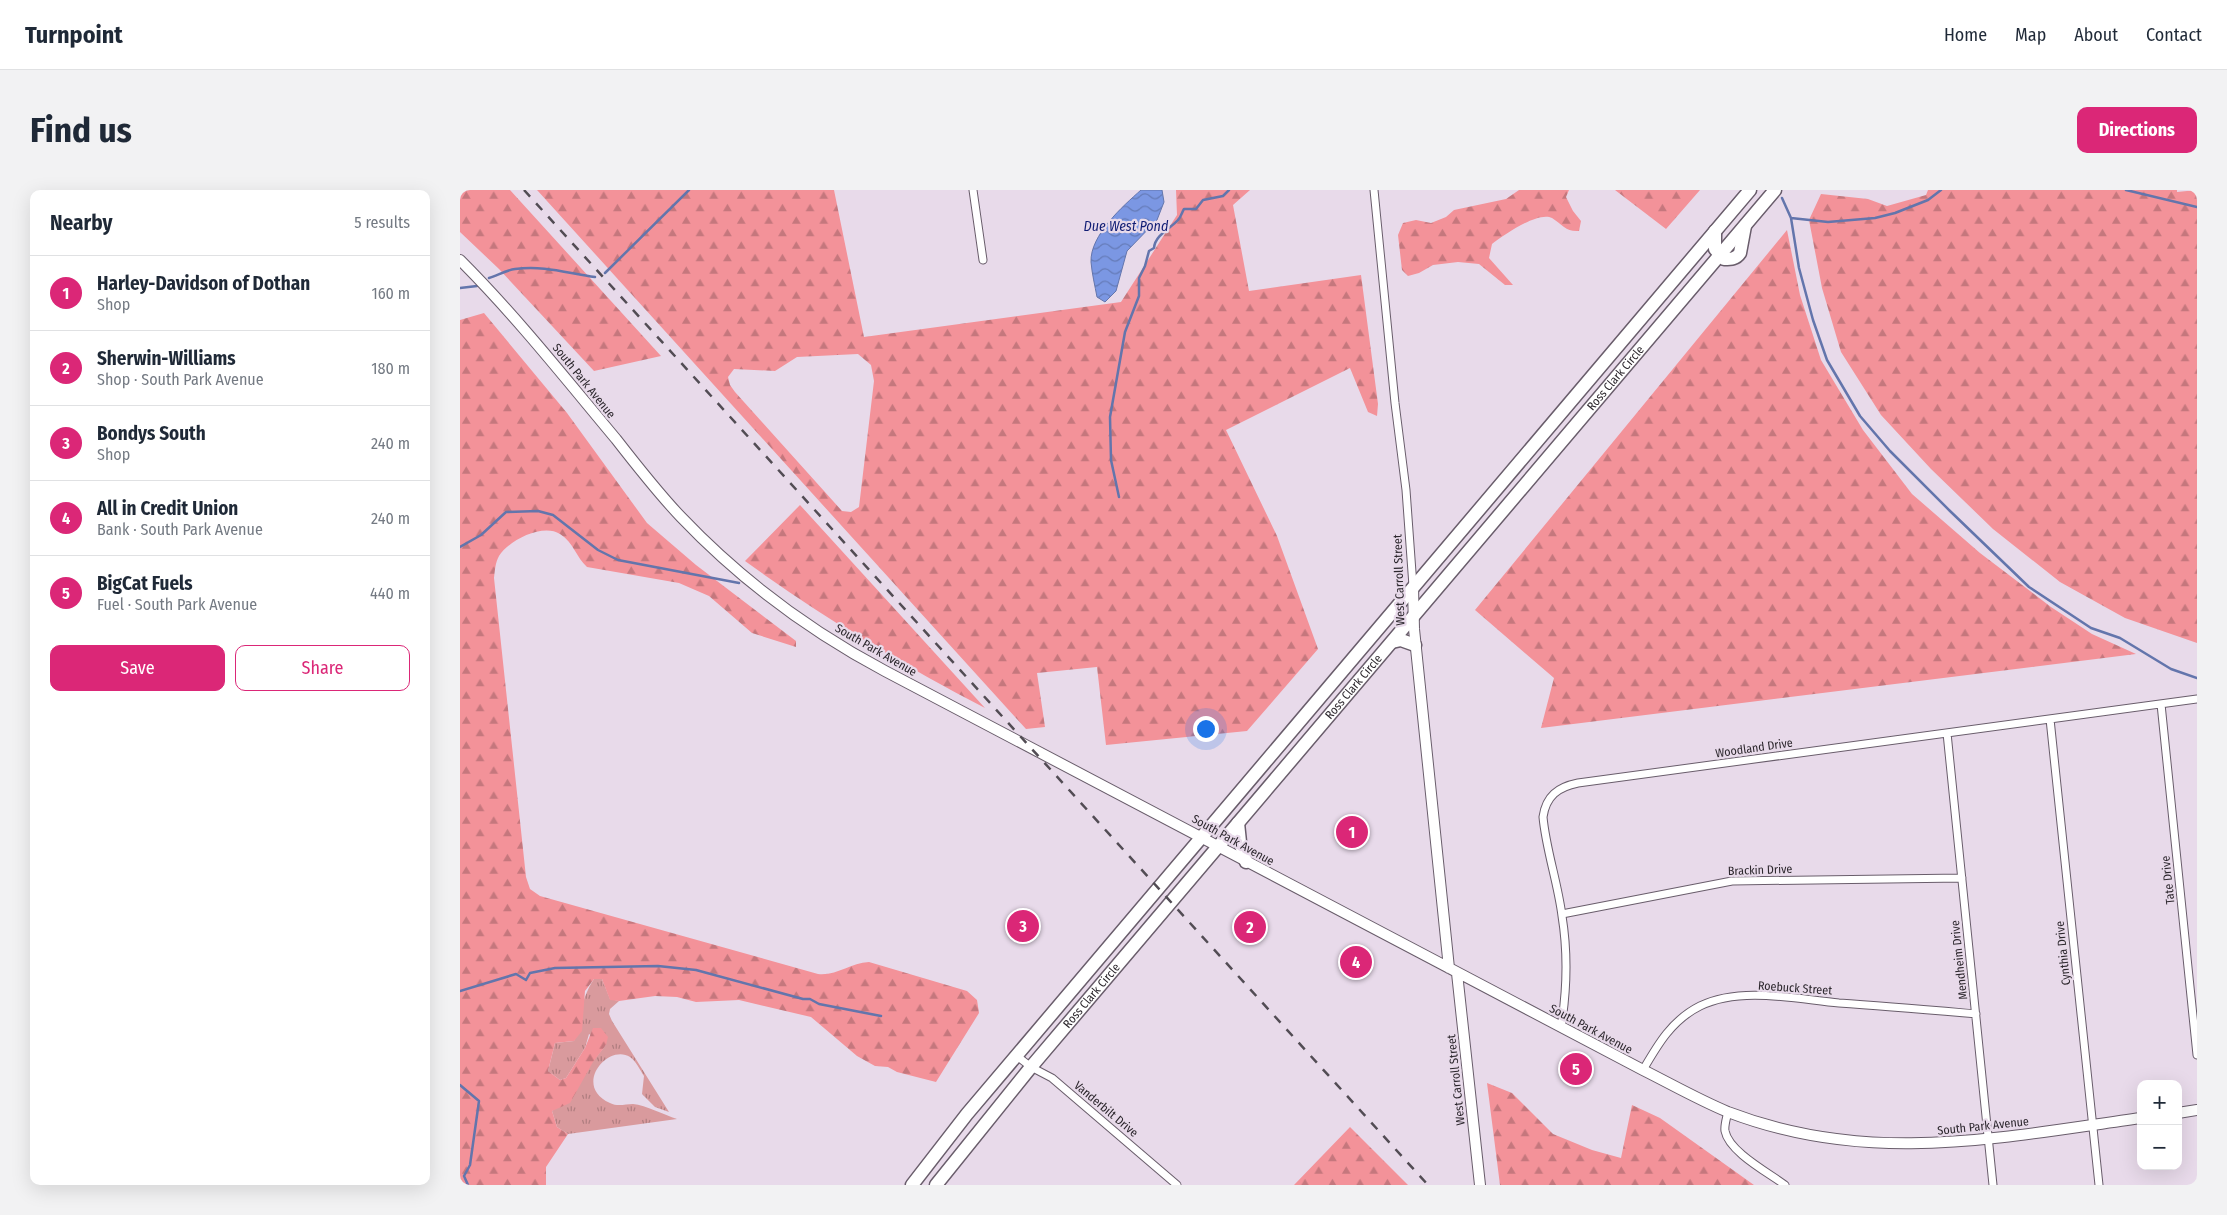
<!DOCTYPE html>
<meta charset="utf-8">
<style>
body{margin:0;font-family:"Fira Sans Condensed",sans-serif;background:#f2f2f3;color:#1f2937}
.controls{position:absolute;right:15px;bottom:15px;display:grid;overflow:hidden;border-radius:10px;box-shadow:0 5px 20px #0002}
.controls button{width:45px;height:45px;display:grid;place-items:center;padding:0;border:0;border-bottom:1px solid #e0e1e3;background:#fff;color:#1f2937;font:25px sans-serif}
.you{position:absolute;left:745px;top:538px;width:18px;height:18px;margin:-12px;border:4px solid #fff;border-radius:50%;background:#1a73e8;box-shadow:0 0 0 8px #1a73e833}
.badge{display:grid;place-items:center;width:32px;height:32px;border-radius:50%;background:#db2777;color:#fff;font-size:16px;font-weight:700}
.pin{position:absolute;translate:-50% -50%;border:2px solid #fff;box-shadow:0 1px 5px #0006}
.list{margin:0;padding:0;list-style:none}
h2{display:flex;justify-content:space-between;align-items:center;height:65px;margin:0;padding:0 20px;font-size:21px}
h2 small{font-size:16px;font-weight:400;color:#747a83}
.list li{display:grid;grid-template-columns:32px 1fr auto;gap:15px;align-items:center;box-sizing:border-box;height:75px;padding:0 20px;border-top:1px solid #e0e1e3}
.list b{display:block;font-size:19px;white-space:nowrap}
.list p{margin:0;font-size:16px;white-space:nowrap;color:#747a83}
.list em{font-size:16px;font-style:normal;color:#747a83}
.actions{display:flex;gap:10px;padding:15px 20px}
.actions a{flex:1;padding:11px 0;border:1px solid #db2777;border-radius:10px;text-align:center;font-size:18px;color:#db2777}
.actions .main{background:#db2777;color:#fff}
.map{position:relative;flex:none;width:1737px;height:995px;overflow:hidden;border-radius:10px}
header{display:flex;align-items:center;gap:30px;box-sizing:border-box;height:70px;padding:0 25px;background:#fff;border-bottom:1px solid #e0e1e3}
header strong{font-size:24px}
nav{display:flex;gap:28px;margin-inline-start:auto;font-size:18px}
.intro{display:flex;align-items:center;justify-content:space-between;box-sizing:border-box;height:120px;padding:0 30px}
h1{margin:0;font-size:35px}
.button{padding:12px 22px;border-radius:10px;background:#db2777;color:#fff;font-size:18px;font-weight:700}
main{display:flex;gap:30px;padding:0 30px}
aside{flex:1;background:#fff;border-radius:10px;box-shadow:0 5px 20px #0002}
.map>svg:first-child{display:block}
.grass{fill:url(#grass-tufts)}
.forest{fill:url(#forest-firs);fill-rule:evenodd}
.water{fill:url(#water-waves);stroke:#6375ac}
.lines{fill:none;stroke-linecap:round;stroke-linejoin:round}
.stream{stroke:#6375ac;stroke-width:2.5}
.street-casing{stroke:#695d6b;stroke-width:9}
.secondary-casing{stroke:#695d6b;stroke-width:12}
.highway-casing{stroke:#695d6b;stroke-width:15}
.street{stroke:#fff;stroke-width:7}
.secondary{stroke:#fff;stroke-width:10}
.highway{stroke:#fff;stroke-width:12}
.rail{stroke:#524c54;stroke-width:2.5;stroke-dasharray:9 9;stroke-linecap:butt}
.labels{text-anchor:middle;stroke-width:4.5;stroke-linejoin:round;paint-order:stroke}
.street-label{font-size:12px;fill:#2c272d;stroke:#e8daea}
.water-label{font-size:14px;font-style:italic;fill:#101d74;stroke:#e8daea}
</style>
<header>
<strong>Turnpoint</strong>
<nav><a>Home</a><a>Map</a><a>About</a><a>Contact</a></nav>
</header>
<div class="intro"><h1>Find us</h1><a class="button">Directions</a></div>
<main>
<aside>
<h2>Nearby<small>5 results</small></h2>
<ul class="list">
<li><span class="badge">1</span><div><b>Harley-Davidson of Dothan</b><p>Shop</p></div><em>160 m</em></li>
<li><span class="badge">2</span><div><b>Sherwin-Williams</b><p>Shop · South Park Avenue</p></div><em>180 m</em></li>
<li><span class="badge">3</span><div><b>Bondys South</b><p>Shop</p></div><em>240 m</em></li>
<li><span class="badge">4</span><div><b>All in Credit Union</b><p>Bank · South Park Avenue</p></div><em>240 m</em></li>
<li><span class="badge">5</span><div><b>BigCat Fuels</b><p>Fuel · South Park Avenue</p></div><em>440 m</em></li>
</ul>
<div class="actions"><a class="main">Save</a><a>Share</a></div>
</aside>
<div class="map">
<svg width="1737" height="995" viewBox="0 0 1737 995">
<defs>
<pattern id="grass-tufts" width="24" height="20" patternUnits="userSpaceOnUse" patternTransform="scale(1.25)"><rect width="24" height="20" fill="#d99a9d"/><path d="M3 7l-1-3M5 7V3M7 7l1-3M15 17l-1-3M17 17v-4M19 17l1-3" fill="none" stroke="#b07e80"/></pattern>
<pattern id="forest-firs" width="22" height="20" patternUnits="userSpaceOnUse" patternTransform="scale(1.25)"><rect width="22" height="20" fill="#f39299"/><path d="M5 1l3.5 6h-7zM16 11l3.5 6h-7z" fill="#c5777d"/></pattern>
<pattern id="water-waves" width="16" height="10" patternUnits="userSpaceOnUse" patternTransform="scale(1.25)"><rect width="16" height="10" fill="#7b97e3"/><path d="M0 5q4-4 8 0t8 0" fill="none" stroke="#657bb8"/></pattern>
</defs>
<rect width="100%" height="100%" fill="#e8daea"/>
<!-- grass -->
<path class="grass" d="M134,789H142L150,809L159,811L150,819L149,824L152,831L209,922L195,917L182,904L184,886C180,880 176,871 170,867C148,853 112,896 150,913C158,917 165,914 173,914C186,915 204,925 217,929L108,944L97,937L92,921L146,855L129,844L125,858L106,888L100,890L88,881L95,853L114,851C119,831 122,806 134,789Z"/>
<!-- forest -->
<path class="forest" d="M0,0H50L201,166L134,181L39,79L0,42Z
M77,0H374L404,147L661,112L717,25L716,0H790L773,15L789,101L901,85L918,214L917,226L908,222L890,178L766,240L817,346L858,459L787,541L646,555L637,477L577,483L585,537L566,539ZM398,164L411,175L414,191L399,317L391,322L382,321L275,202L270,195L268,187L274,179L315,181L337,167Z
M1059,0H1109L1106,7L1113,21L1121,31L1119,41C1106,42 1103,35 1092,28C1078,21 1044,45 1032,54L1029,68L1053,95H1045L1019,74L998,72L973,75L959,83L948,86L942,80L938,45L943,33L956,30L971,33L986,27L994,20L1046,9Z
M1155,0H1240L1206,39Z
M1468,0H1717V2L1737,0V453L1665,428L1600,392L1533,339L1471,279L1421,225L1381,162L1362,98L1349,30L1361,4L1408,9L1427,16L1466,5Z
M1327,40L1340,105L1361,170L1403,240L1452,304L1520,363L1591,417L1632,444L1676,464L1081,538L1094,488L1015,420Z
M24,123L107,223L187,333L236,375L336,451V457L292,443L249,406L219,393L127,377C116,367 114,353 100,344C83,333 49,350 39,366C35,373 35,381 34,388L66,687L70,699L80,706L358,784C377,786 390,773 409,772L507,801L517,810L519,823L476,892L437,882L428,877L415,876L397,866L351,827L279,810L236,812L217,807L195,806L159,811L150,810L142,789H134L125,801L122,841L114,851L95,853L88,881L100,890L106,888L125,858L133,838H141L148,847L146,855L133,872L110,913L92,921L97,937L108,944L86,977V995H0V130Z
M340,315L525,518C441,474 361,426 285,371Z
M1027,893L1052,903L1093,944L1132,960L1161,968L1172,915L1200,928L1294,995H1040Z
M890,937L948,995H834Z"/>
<!-- water -->
<path class="water" d="M681,0H702L704,12L697,30L667,61L656,101L645,112L637,107C635,96 632,84 631,72C630,45 663,16 681,0Z"/>
<g class="lines">
<!-- stream -->
<path class="stream" d="M1666,0L1737,17
M1322,8L1331,28L1339,78L1353,130L1367,170L1400,226L1430,261L1490,321L1569,397L1631,438L1660,448L1711,479L1737,488
M1331,28L1368,32L1415,28L1435,23L1468,10L1481,0
M145,83L229,0
M29,88C38,85 47,80 55,79C83,75 107,83 135,87
M0,98L17,96
M659,307L651,270L650,227L665,142L679,106V88L685,76L689,61L694,58C695,45 711,38 718,30C721,27 722,22 724,19H736L743,10L763,6L769,0
M0,357L21,345L46,322L78,321L93,325L138,360L158,370L279,393
M0,801L56,784L66,790L70,783L95,778L198,776L236,780L343,809H350L359,814L421,826
M0,895L19,911L10,975L4,986L8,995"/>
<!-- street casing -->
<g class="street-casing">
<path id="street" d="M513,0L523,70
M914,0L935,213L946,300L953,396
M1701,514L1737,865
M1590,529L1639,995
M1487,543L1533,995
M1102,724L1272,691L1502,688
M1101,837C1107,800 1108,763 1102,726C1098,693 1086,660 1083,627C1086,606 1098,597 1118,593L1737,509
M557,866L571,877L592,888L717,995
M1183,880C1198,854 1212,830 1240,816C1280,796 1336,809 1379,813C1425,816 1470,820 1516,824
M1268,921C1267,927 1264,935 1265,941C1269,962 1309,983 1325,995"/>
</g>
<!-- secondary casing -->
<g class="secondary-casing">
<path id="secondary" d="M0,70C56,126 105,188 156,249C177,276 198,303 221,327C281,390 350,441 425,481L1183,880C1211,894 1239,910 1268,922C1409,976 1537,948 1681,928
M953,397L954,439L989,778
M997,783L1020,995
M1718,923L1737,920"/>
</g>
<!-- highway casing -->
<g class="highway-casing">
<g id="highway">
<path d="M1255,41V59L1264,69C1271,69 1276,69 1280,63L1285,36"/>
<path d="M932,452L941,450L955,455"/>
<path d="M778,633L780,652L786,672"/>
<path d="M452,995L507,924L1290,0"/>
<path id="s1" d="M476,995L571,877L1315,0"/>
</g>
</g>
<!-- street -->
<use href="#street" class="street"/>
<!-- secondary -->
<use href="#secondary" class="secondary"/>
<!-- highway -->
<use href="#highway" class="highway"/>
<!-- rail -->
<path class="rail" d="M64,0L968,995"/>
</g>
<g class="labels">
<!-- street labels -->
<g class="street-label">
<text dy="4" stroke="none"><textPath href="#s1" startOffset="1055">Ross Clark Circle</textPath></text>
<text transform="translate(124 191) rotate(51)" y="4">South Park Avenue</text>
<text transform="translate(939 390) rotate(-92)" y="4">West Carroll Street</text>
<text transform="translate(416 460) rotate(30)" y="4">South Park Avenue</text>
<text dy="4" stroke="none"><textPath href="#s1" startOffset="650">Ross Clark Circle</textPath></text>
<text transform="translate(1294 558) rotate(-8)" y="4">Woodland Drive</text>
<text transform="translate(773 650) rotate(29)" y="4">South Park Avenue</text>
<text transform="translate(1300 680) rotate(-2)" y="4">Brackin Drive</text>
<text transform="translate(1708 690) rotate(-96)" y="4">Tate Drive</text>
<text transform="translate(1603 763) rotate(-96)" y="4">Cynthia Drive</text>
<text transform="translate(1499 770) rotate(-96)" y="4">Mendheim Drive</text>
<text transform="translate(1335 798) rotate(4)" y="4">Roebuck Street</text>
<text dy="4" stroke="none"><textPath href="#s1" startOffset="245">Ross Clark Circle</textPath></text>
<text transform="translate(1131 839) rotate(28)" y="4">South Park Avenue</text>
<text transform="translate(996 890) rotate(-96)" y="4">West Carroll Street</text>
<text transform="translate(646 919) rotate(40)" y="4">Vanderbilt Drive</text>
<text transform="translate(1523 936) rotate(-6)" y="4">South Park Avenue</text>
</g>
<!-- water labels -->
<g class="water-label">
<text x="666" y="41">Due West Pond</text>
</g>
</g>
</svg>
<div class="controls">
<button>+</button>
<button>−</button>
</div>
<div class="you"></div>
<div class="pin badge" style="left:892px;top:642px">1</div>
<div class="pin badge" style="left:790px;top:737px">2</div>
<div class="pin badge" style="left:563px;top:736px">3</div>
<div class="pin badge" style="left:896px;top:772px">4</div>
<div class="pin badge" style="left:1116px;top:879px">5</div>
</div>
</main>
